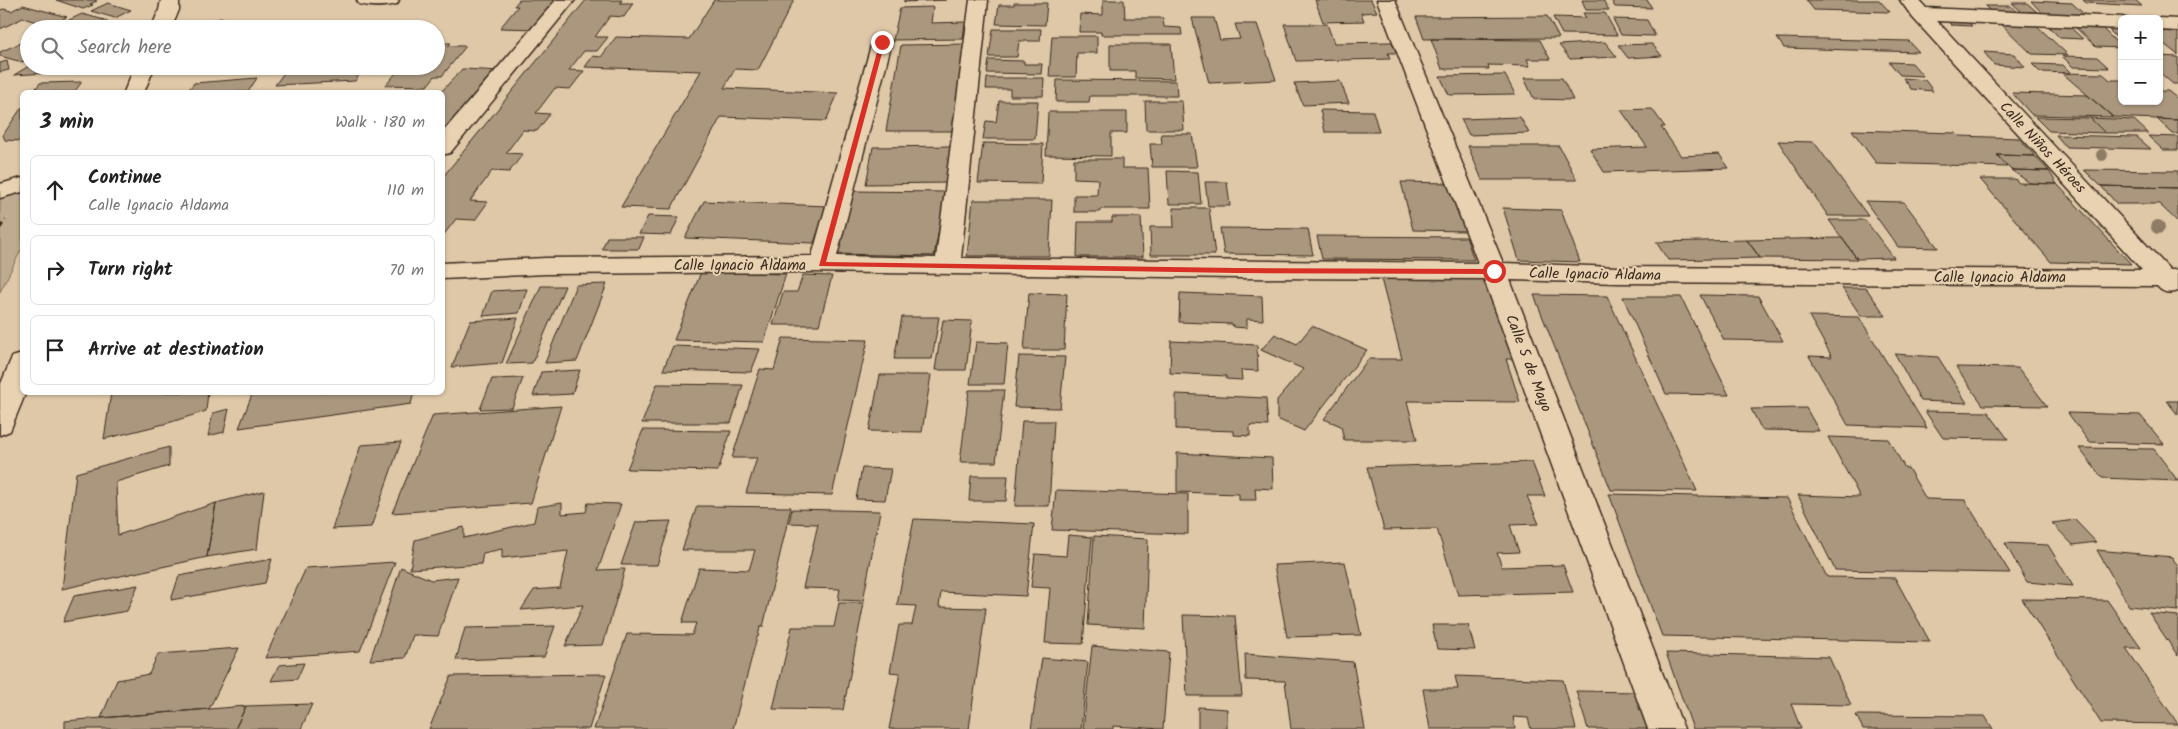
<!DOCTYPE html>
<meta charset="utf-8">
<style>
body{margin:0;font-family:Kalam,sans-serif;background:#f2f2f2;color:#222}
.controls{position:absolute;right:15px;top:15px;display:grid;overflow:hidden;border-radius:8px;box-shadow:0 1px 4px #0004}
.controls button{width:45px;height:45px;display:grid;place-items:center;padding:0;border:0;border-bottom:1px solid #e0e0e0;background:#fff;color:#222;font:25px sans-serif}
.stop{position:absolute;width:15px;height:15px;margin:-11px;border:4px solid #d93025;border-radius:50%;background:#fff}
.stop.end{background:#d93025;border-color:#fff;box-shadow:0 1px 5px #0008}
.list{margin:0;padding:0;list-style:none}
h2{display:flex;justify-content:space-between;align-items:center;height:65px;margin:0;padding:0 20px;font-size:21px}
h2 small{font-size:16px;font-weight:400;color:#767676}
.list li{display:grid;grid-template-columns:32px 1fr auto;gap:15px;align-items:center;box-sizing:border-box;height:70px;margin:0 10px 10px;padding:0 10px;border:1px solid #e0e0e0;border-radius:8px}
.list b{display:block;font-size:19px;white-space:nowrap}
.list p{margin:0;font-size:16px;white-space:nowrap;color:#767676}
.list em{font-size:16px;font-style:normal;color:#767676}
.icon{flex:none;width:28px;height:28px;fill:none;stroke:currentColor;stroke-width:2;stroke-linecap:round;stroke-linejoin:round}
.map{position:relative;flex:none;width:2178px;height:729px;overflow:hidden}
.search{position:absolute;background:#fff;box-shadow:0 1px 4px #0004;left:20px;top:20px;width:425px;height:55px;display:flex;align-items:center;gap:12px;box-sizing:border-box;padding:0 18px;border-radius:28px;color:#767676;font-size:19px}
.panel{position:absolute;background:#fff;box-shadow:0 1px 4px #0004;left:20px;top:90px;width:425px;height:305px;border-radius:8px}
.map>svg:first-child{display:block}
.green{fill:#bfab8f;stroke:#7d6a56}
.building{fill:#aa977e;stroke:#3b2a1e}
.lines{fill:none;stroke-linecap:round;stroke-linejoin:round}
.minor-casing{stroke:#3b2a1e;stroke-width:3}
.major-casing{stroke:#3b2a1e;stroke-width:3}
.path{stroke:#3b2a1e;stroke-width:3;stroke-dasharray:5 4;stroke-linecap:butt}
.minor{fill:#e8d2b1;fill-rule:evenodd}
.major{fill:#e8d2b1;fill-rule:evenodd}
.tree{fill:#8f7c65}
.route{fill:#d93025}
.labels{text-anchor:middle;stroke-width:4;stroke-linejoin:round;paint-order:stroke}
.street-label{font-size:15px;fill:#3b2a1e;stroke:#e8d2b1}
</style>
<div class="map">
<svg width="2178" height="729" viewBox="0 0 2178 729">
<rect width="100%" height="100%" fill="#dec8a8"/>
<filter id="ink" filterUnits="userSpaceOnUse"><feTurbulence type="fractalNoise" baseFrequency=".02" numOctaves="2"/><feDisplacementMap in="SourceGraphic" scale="10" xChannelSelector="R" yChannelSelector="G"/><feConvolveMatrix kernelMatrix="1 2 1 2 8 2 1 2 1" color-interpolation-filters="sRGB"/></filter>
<g filter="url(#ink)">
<!-- green -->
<path class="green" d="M22,185V248L0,292V195Z"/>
<!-- building -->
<path class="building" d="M56,0H94L97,1L90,4L93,5L83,9Z
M519,0H560L537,29L500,28L518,6H514Z
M586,0H622L620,3H633L624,17L610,16L595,37H608L597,51H584L569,70L584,71L570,89L555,88L536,113L550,114L537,131L523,130L506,153L523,154L509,172L492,171L470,201L488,202L475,220L456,219L442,237V178Z
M714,0H794L758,70L735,69L724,88L838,93L826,121L721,117L671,209L621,207L701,71L585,67L593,56L601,57L616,37L689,39Z
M904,0H946L904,2Z
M1103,0H1124L1125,18H1163L1164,27L1181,28L1182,35H1101V32H1079L1080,14L1103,15Z
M1315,0H1371L1377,12L1361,13L1364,21L1323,22Z
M1582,0H1603L1609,10H1586Z
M1611,0H1647L1652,8L1615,7Z
M1806,0H1879L1890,12L1814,10Z
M2083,0H2135L2142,6L2086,3Z
M2031,1L2072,3L2085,15L2042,13Z
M108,3L131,10L115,18L91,11Z
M1014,3H1047L1045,25L996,24L999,5H1014Z
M2012,3H2027L2037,12H2022Z
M23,5L67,17L50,26L23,18L0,29V10L4,9L11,11Z
M1985,6H2011L2019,13H1992Z
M933,7L931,23L965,22L963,39L893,40L900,8Z
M1583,13H1605L1617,35L1562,34L1553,17L1586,18Z
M82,14L108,21L91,29H50Z
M1547,16L1559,38L1424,39L1416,17Z
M220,18L295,26L291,29H203Z
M1192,18H1214L1220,40L1240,39L1235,24H1257L1276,80L1209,83Z
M1945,18H1964L1972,26L1951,25Z
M1613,19L1647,20L1655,36L1621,35Z
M1998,21L2033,22L2068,55L2032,54Z
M1284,24H1327L1334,43L1392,42L1397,53H1388L1390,59L1296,61Z
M2073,25H2099L2122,48L2096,47Z
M2104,25L2122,26V36H2115Z
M2048,26L2070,27L2083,39L2060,38Z
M993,29H1041L1040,41H1019L1017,57H989Z
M2159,31L2178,32V55L2159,40Z
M1052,36H1097V53H1077L1076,77H1049Z
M1777,38L1909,41L1919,52L1784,48Z
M29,39V59L22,62L0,56V52Z
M1431,39L1540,40L1550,59H1527L1530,66L1488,65L1489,69H1442Z
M1605,42L1617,57L1570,59L1559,45Z
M436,43H451L448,46H466L442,76H435L427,86L386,85L402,66H436Z
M969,44L960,131H886L901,45Z
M1110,44H1171L1174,79L1135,78V71H1110Z
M1652,44L1662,56L1628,58L1618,45Z
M1984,52L2014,54L2025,67L1994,65Z
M2062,56L2097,57L2109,68L2073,67Z
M2159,56L2178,57V84H2173L2159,72Z
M989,60L1024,61V64H1042L1041,74L987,73Z
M7,61L9,70L0,72V63Z
M1889,62L1912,63L1923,76L1900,75Z
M2032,64L2063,65L2071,73L2040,72Z
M29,66H72L65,72L14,75Z
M289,66H365L355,81L275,85Z
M462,69L502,71L442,143L441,92Z
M2062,73L2103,74L2110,80H2122V101H2159V91H2168L2178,99V120L2113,117Z
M1505,75L1515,94L1449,95L1440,76Z
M257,78L248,92H187L194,83Z
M987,78H1044L1043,96H1010V89H986Z
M1524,78H1562L1573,100L1534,99Z
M1903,78L1925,80L1933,91L1911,89Z
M1057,80L1176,81L1177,96H1090L1089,102H1056Z
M1340,81L1349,103L1303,105L1294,83Z
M82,82L74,92H33L40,83Z
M2012,93L2087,95L2113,117L2032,115Z
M999,101H1038L1035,139H983L986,121L996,122Z
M1145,101H1182L1184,130H1146Z
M22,107V141L5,140L3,135Z
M1652,109L1665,127H1661L1681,156L1719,154L1729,168L1604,172L1590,149L1647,147L1621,110Z
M1320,110L1373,111L1379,132H1325Z
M1048,112H1127V133H1111V156L1046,155Z
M1520,117L1529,133L1469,135L1461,119Z
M2035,117L2090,118L2105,133L2049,131Z
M2090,118L2134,120L2148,133H2105Z
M2157,119L2178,120V134H2173Z
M1852,130L1956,133L1959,136L2019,138L2035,156L1997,155L2007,167L1876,163Z
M1161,134H1192L1197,167H1152L1150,144H1162Z
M2056,135L2137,137L2151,149L2066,147Z
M2148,136L2178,137V150H2163Z
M1778,141L1814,142L1868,216H1828Z
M983,143L1043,144L1041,184L978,183Z
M954,146L950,183L866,184L873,147Z
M1468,146H1559L1577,180H1482Z
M1997,155L2035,156L2049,171L2011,170Z
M1074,159H1122V168H1148L1150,209H1100V212H1074V195H1097L1098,179L1074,178Z
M2011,170L2049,171L2057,184L2030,183Z
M2084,170L2178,171V188L2101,186Z
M1167,171L1198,172L1201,204H1169Z
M1980,179H2015L2019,183L2057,184L2131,264L2051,262Z
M1205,182H1227L1230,206H1208Z
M1401,182L1450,183L1465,231L1413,230Z
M2101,186L2178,188V222L2159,204H2117Z
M853,191L946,192L934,256L835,254Z
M973,200H1052L1049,256H967Z
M704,201L827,206L814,243L685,238Z
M1865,201L1904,202L1938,248L1898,247Z
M1173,208H1209L1215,255H1151L1150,227H1174Z
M1503,208L1561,210L1580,262L1519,260Z
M648,216L679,217L671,235L639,234Z
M1112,217H1141L1143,257H1077L1078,222H1112Z
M1829,220H1865L1894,258L1857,259Z
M1220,228L1308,229L1313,255L1224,254Z
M1317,236L1466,237L1474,260L1322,259Z
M607,237H644L639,249H602Z
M1842,238L1857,259L1760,258L1747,240Z
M1747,240L1760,258L1668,260L1656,242Z
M701,272L786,274L764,342L674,340Z
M803,275L832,276L819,325H773L783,292H797Z
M1381,279H1493L1522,359H1506L1520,402L1407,401L1417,440H1344L1341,426L1324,419L1368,359H1402Z
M607,284L577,361L545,363L576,285Z
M541,286H565L532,363L506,364Z
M1842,288H1866L1886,316H1861Z
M527,289L519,313L483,316L492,291Z
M1029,293L1067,294L1064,350H1024Z
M1180,293L1262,296L1263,320L1247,319V328L1233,327L1232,324L1179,322Z
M1534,295L1607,296L1697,491L1611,490Z
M1700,295L1758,296L1783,341L1724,340Z
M1623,297H1681L1729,395L1666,394Z
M1809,316L1859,317L1927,428L1848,425L1809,356L1832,357Z
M902,317H939L932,359H894Z
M518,318L502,363L452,367L470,321Z
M943,320L972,321L966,370H935Z
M1312,326L1367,350L1304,431L1277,419V400L1303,369L1261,350L1275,334L1297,344Z
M783,338L868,340L832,495L746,493L757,458H732L760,369L774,370Z
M1171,341L1257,345L1258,371L1241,370L1242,380L1226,379V376L1170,373Z
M976,342L1008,343L1004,384H970Z
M673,346L760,349L751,372L663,370Z
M1895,354L1938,357L1967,403L1921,401Z
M1019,356L1065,357L1060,408L1014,407Z
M1956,367L2018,368L2047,406L1983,405Z
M580,370L572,394L533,396L541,372Z
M880,375H931L922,432L869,431Z
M523,378L512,408L480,409L492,379Z
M657,384L743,385L731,423H642Z
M969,390H1004L996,462H960Z
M208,392L206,411L168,423L104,439L111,393Z
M253,392H414L411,404L239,428Z
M1176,394L1266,398L1268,426L1250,425V436L1234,435V431L1176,429Z
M2167,401H2178V415Z
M561,406L531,503L392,513L433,415Z
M1806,408L1819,431L1762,430L1751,409Z
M229,409L224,432L208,436L213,413Z
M1925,411L1988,412L2008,439L1943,438Z
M2068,413L2140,415L2164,444L2089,442Z
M1022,421H1054L1049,506H1015Z
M643,430L731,431L718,471L627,469Z
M1828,437L1888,439L1905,468H1908L1926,499L1965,500L2010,573L1835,570L1798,495L1860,497Z
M401,442L371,527L332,529L361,445Z
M169,447V466L116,482L118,535L216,503L207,557L62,589L76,473Z
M2079,448L2154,449L2178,481L2102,478Z
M1177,453L1272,458L1273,489L1255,488L1256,500H1239V494L1177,492Z
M1532,462L1545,496H1527L1539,524L1510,525L1519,552L1497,553L1502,567L1563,565L1573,592L1458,595L1437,529L1384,530L1367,467Z
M862,468L891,469L885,500L856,499Z
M971,476H1008L1006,501H969Z
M1056,490L1188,494V534L1052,530Z
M264,491L257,549L207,557L216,503Z
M1609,494L1787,498L1827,577L1895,578L1930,642L1662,636Z
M562,503V514L586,512L588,503L621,504L598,570L625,569L603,645L565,646L583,605L521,610L534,590L560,588L568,551L502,558V549L483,553L481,564L410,569L415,540L464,527V538L534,522L537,507Z
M697,506L791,507L763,627H760L758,637H757L733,729H594L627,634L692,635L696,623H682L699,568L749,570L755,550H682Z
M792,509L880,511L863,601L838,600L840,589L803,588L818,524L789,523Z
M914,519L1034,524L1026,596L941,592L939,607L986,608L969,729H889L900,673L890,672L899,625H912L916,606L897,605Z
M2075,520L2096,542L2073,545L2052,523Z
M671,521L657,565H621L636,522Z
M1068,535L1092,537L1083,644L1045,643L1050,588L1031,587L1035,554L1066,556Z
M1094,536L1148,539L1145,628L1088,625Z
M2005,543L2048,545L2073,586L2027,582Z
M2097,550L2172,557L2178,567V611L2129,606Z
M272,559L265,583L171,600L179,576Z
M395,562L360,651L265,658L306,568Z
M1345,562L1361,635L1287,637L1274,565Z
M401,567L431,580L458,577L438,636L413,635L405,658L370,660Z
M138,585L127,611L63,622L74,596Z
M2022,599L2107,600L2141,648H2126L2178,724L2101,723Z
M839,603H864L843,710L773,709L792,627H834Z
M2149,613L2178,616V656Z
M1183,615L1235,616L1242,696H1187Z
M1432,625H1468L1475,650L1437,649Z
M555,626L544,657L456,660L465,628Z
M1092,646L1169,652L1163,729L1113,726V729H1083Z
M239,648L209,709L101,718L117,680L149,674L158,654Z
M1666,653L1829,657L1851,705L1791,704L1801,729H1693Z
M1245,654L1353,662L1365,729H1291L1285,681L1246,680Z
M1042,658L1088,662L1081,729H1031Z
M304,663L297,679L271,681L279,665Z
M606,674L589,729H429L451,676Z
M1455,676L1563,680L1576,729H1531L1528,718L1513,717L1515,729H1430L1423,689H1458Z
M1576,691L1638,692L1652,729H1588Z
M312,704L301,729H235L246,706Z
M246,706L235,729H65V721Z
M1198,707L1227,709V729H1198Z
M1856,715L1985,716L1993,729H1863Z"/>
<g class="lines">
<!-- minor casing -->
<g class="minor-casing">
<path id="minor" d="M357,0H399L397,4C385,7 371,7 359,4Z
M556,0H575L450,153L442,155V133Z
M970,0H988L961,258L1478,263L1377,0H1395L1503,263L1618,267L2142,270L1913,18L1900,0H1919L1926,8L2122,17L2128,19H2122V29L1937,21L2170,270H2178V291C2169,294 2163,293 2157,286L1618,283L1510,280L1684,729H1648L1484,279L1236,278L810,272L546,274L442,279V263L546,258L812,256L872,42L875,38L882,36L889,38L892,42L837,256L936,258Z
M2159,18L2178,19V31L2159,30V19H2157Z"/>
</g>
<!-- major casing -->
<g class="major-casing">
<path id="major" d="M161,0H179V10L171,29H151L159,10Z
M135,66H155L144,92H124Z
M22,178V192L0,198V184Z
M22,354V392H26L10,431L0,435V386L12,357Z"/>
</g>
<!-- path -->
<path class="path" d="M0,228L5,220"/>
<!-- minor -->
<use href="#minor" class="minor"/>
<!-- major -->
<use href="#major" class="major"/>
</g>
<!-- trees -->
<g class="tree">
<circle cx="2102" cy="155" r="6"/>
<circle cx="2158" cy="227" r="7"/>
</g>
</g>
<!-- route -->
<path class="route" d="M880,41L885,42L826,262L1236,268L1494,269L1498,271L1494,274L1236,273L819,266Z"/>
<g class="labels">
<!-- street labels -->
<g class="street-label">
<text transform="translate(2043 147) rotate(47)" y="5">Calle Niños Héroes</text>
<text x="740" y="270">Calle Ignacio Aldama</text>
<text transform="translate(1595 274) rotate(1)" y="5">Calle Ignacio Aldama</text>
<text x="2000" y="282">Calle Ignacio Aldama</text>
<text transform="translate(1529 363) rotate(69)" y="5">Calle 5 de Mayo</text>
</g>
</g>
</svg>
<div class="controls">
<button>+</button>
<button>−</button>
</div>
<div class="stop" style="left:1494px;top:271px"></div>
<div class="stop end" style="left:882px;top:42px"></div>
<div class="search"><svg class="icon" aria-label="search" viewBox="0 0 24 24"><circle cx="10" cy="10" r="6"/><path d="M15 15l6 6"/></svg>Search here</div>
<section class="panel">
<h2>3 min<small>Walk · 180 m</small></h2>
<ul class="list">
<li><svg class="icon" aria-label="ahead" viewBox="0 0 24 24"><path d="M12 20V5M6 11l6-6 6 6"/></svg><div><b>Continue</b><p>Calle Ignacio Aldama</p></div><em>110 m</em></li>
<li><svg class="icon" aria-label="right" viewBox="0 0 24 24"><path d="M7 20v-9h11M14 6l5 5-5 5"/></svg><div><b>Turn right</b></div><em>70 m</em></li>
<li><svg class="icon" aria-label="arrive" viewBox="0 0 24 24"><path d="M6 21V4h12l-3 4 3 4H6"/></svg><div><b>Arrive at destination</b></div></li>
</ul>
</section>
</div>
